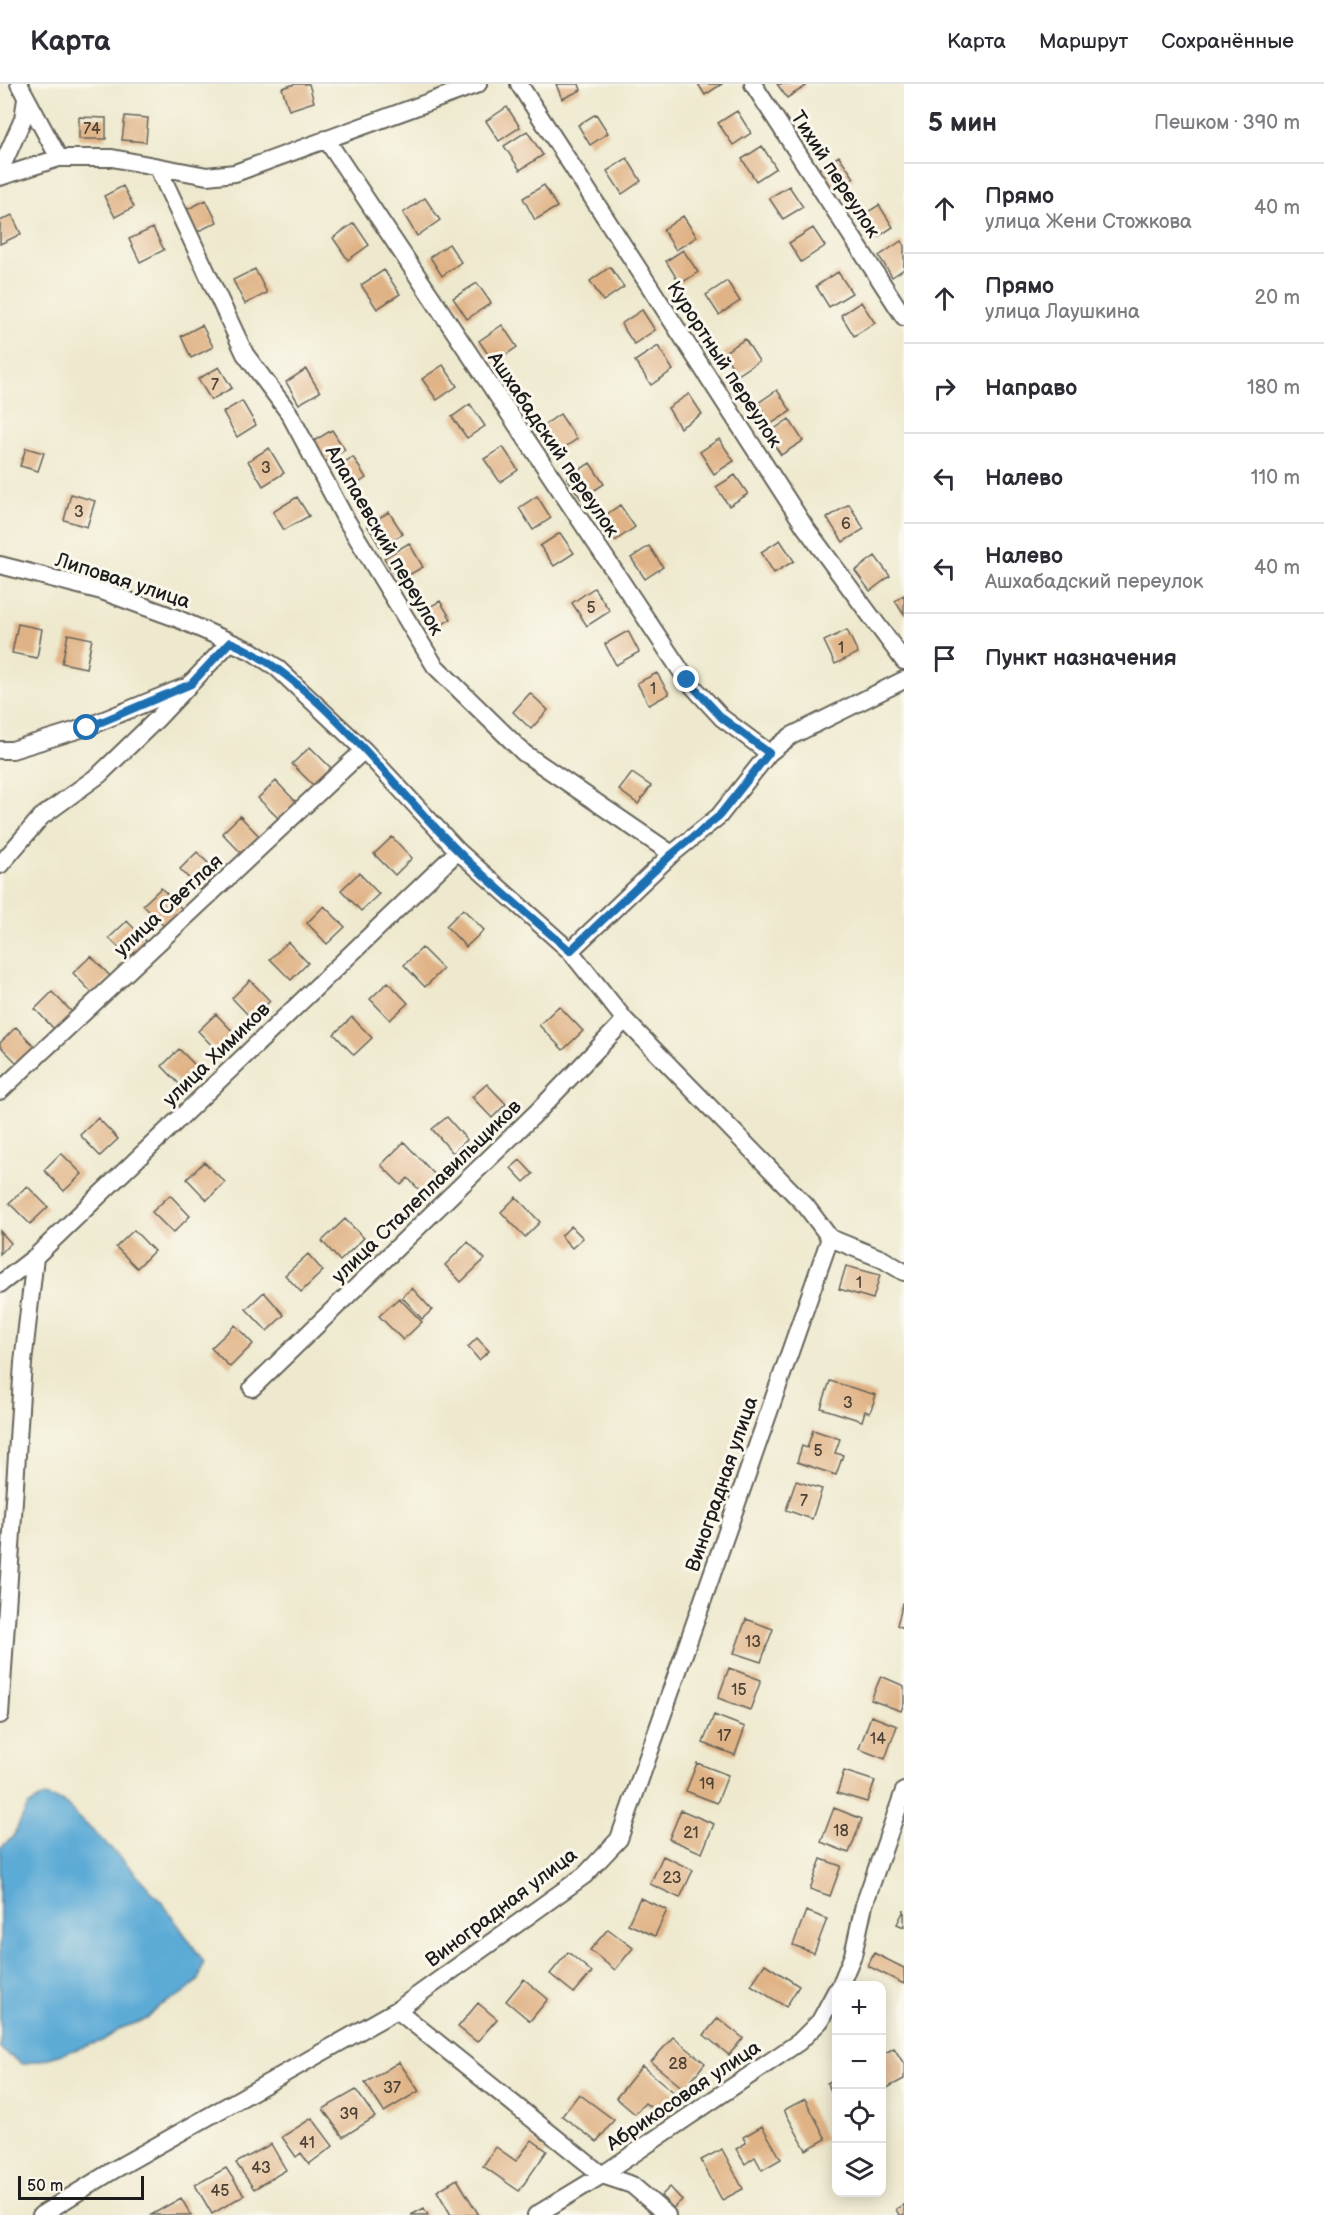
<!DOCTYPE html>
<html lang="ru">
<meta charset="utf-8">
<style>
body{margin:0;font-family:"Balsamiq Sans",sans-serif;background:#f2f2f3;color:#2b2b33}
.controls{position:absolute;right:18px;bottom:18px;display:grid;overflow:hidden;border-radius:12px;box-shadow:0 3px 15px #0003}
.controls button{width:54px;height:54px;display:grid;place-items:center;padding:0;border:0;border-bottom:2px solid #e1e1e2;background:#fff;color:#2b2b33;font:30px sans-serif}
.scale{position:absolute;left:18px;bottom:15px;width:126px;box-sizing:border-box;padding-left:6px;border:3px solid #1c1c1c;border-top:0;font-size:16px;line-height:21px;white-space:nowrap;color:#1c1c1c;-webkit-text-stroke:4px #fbf7ec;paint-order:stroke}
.stop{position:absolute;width:18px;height:18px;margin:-14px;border:4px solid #1f6fb2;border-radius:50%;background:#fff}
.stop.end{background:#1f6fb2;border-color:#fff;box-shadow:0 2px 6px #0008}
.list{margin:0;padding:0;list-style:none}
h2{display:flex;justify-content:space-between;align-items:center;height:78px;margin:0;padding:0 24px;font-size:26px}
h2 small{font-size:20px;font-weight:400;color:#7c7c81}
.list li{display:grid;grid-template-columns:39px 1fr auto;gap:18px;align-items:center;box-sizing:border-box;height:90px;padding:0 24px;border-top:2px solid #e1e1e2}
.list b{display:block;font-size:22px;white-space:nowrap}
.list p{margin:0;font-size:20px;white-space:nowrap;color:#7c7c81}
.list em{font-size:20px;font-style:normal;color:#7c7c81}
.icon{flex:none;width:33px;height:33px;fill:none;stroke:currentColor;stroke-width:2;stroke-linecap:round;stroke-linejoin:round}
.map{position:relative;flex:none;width:904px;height:2131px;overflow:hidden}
header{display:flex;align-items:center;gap:36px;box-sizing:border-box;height:84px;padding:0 30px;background:#fff;border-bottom:2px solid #e1e1e2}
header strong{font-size:28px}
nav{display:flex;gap:33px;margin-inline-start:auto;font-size:21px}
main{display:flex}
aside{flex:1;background:#fff}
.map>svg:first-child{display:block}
.water{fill:#5caad6;stroke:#3c6379;stroke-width:1.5}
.building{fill:#e0b386}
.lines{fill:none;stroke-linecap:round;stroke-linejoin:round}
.street-casing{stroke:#66645a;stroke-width:20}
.street{stroke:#fff;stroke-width:16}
.route{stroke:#1f6fb2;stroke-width:8}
.labels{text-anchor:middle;stroke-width:6;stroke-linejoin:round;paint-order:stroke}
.number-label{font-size:16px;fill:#4d4236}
.street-label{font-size:20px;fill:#1c1c1c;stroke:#fbf7ec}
</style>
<header>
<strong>Карта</strong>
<nav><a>Карта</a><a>Маршрут</a><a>Сохранённые</a></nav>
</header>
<main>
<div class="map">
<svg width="904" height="2131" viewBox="0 0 904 2131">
<rect width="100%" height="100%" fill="#fbf7ec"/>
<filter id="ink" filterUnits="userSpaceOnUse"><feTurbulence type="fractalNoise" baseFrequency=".0167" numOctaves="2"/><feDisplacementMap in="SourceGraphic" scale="12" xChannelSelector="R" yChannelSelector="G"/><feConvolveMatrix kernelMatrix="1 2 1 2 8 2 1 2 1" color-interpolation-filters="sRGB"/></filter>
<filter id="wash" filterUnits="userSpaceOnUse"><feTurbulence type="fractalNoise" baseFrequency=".008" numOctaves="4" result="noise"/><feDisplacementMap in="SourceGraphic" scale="24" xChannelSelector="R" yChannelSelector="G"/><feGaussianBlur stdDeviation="1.35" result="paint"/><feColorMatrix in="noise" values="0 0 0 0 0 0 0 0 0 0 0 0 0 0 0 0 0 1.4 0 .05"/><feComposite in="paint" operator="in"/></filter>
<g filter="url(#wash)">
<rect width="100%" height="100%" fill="#eee9ce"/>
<!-- water -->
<path class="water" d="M44,1712L62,1717L123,1776L164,1821L204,1878L199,1896L187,1907L160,1922L147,1935L122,1944L102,1957L46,1975L22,1980L0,1965V1764L12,1754L28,1722Z"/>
<g id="blocks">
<!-- building -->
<path class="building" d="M295,0H309L314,18L289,26L282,4Z
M556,0H579L581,6L562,15Z
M698,0H722L705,11Z
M777,0H804L806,2L787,14Z
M507,23L520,43L499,57L486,37Z
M737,27L751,49L733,61L718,39Z
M596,30L608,49L590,61L578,41Z
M125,32L148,34L146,58L122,56Z
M79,33L106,34V55H79Z
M527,47L543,71L520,86L504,62Z
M762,62L776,84L756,97L742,75Z
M839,72L854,94L832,109L817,86Z
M627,74L641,97L622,110L607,87Z
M544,101L557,123L535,136L523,114Z
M123,102L134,123L115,133L104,112Z
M789,102L803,123L783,135L769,114Z
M425,114L440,136L417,152L403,129Z
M206,116L217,138L195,149L184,127Z
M879,121L893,143L873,156L858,134Z
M12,131L21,150L0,160V137Z
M683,132L697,153L676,166L663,146Z
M354,139L369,161L348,176L333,154Z
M153,144L164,166L140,178L129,155Z
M813,144L825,162L801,178L789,159Z
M901,157L904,161V185L892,193L879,172Z
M449,160L461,178L442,192L430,173Z
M683,166L698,188L680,200L666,177Z
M610,183L624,203L603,217L590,197Z
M255,185L267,209L245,220L233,196Z
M384,186L400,210L377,225L361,201Z
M838,188L852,209L829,223L816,202Z
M727,197L740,217L719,231L706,211Z
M477,199L491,219L467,235L453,214Z
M861,218L875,239L854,252L841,231Z
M642,226L655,246L634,260L621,240Z
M202,241L213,263L191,274L181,252Z
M502,241L517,263L494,279L479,257Z
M745,255L759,277L738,291L723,269Z
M658,262L673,286L651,301L635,277Z
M443,281L457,302L437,316L422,295Z
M219,283L232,304L211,316L198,295Z
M306,285L320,308L299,320L286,298Z
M777,306L791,327L771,340L758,319Z
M689,310L702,330L680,344L668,324Z
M242,317L256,341L237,353L223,328Z
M470,320L485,342L467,354L452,333Z
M560,330L577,355L556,369L540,344Z
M789,335L803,357L781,371L767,350Z
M332,346L345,366L325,378L312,358Z
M719,355L734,377L714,390L700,368Z
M503,363L518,386L500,398L484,375Z
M26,364L44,369L38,387L20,382Z
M269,364L284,389L263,402L248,377Z
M353,373L366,394L348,406L334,384Z
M590,379L604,400L581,415L567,394Z
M735,391L748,410L729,422L716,403Z
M71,410L95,417L87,443L64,436Z
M537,412L551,434L533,446L519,424Z
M297,413L309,432L284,446L273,428Z
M849,420L864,445L843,458L827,434Z
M620,421L635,443L615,457L600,435Z
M389,428L403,450L380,463L367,441Z
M560,449L574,469L554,482L540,462Z
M780,456L794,477L774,489L761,468Z
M409,459L423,483L398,497L384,474Z
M649,462L663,483L645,495L631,474Z
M875,472L890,492L870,507L855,487Z
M594,504L610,527L587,542L572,519Z
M904,511V531L895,517Z
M440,517L451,535L430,548L419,529Z
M18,540L42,545L37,574L12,569Z
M847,546L858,569L835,580L824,557Z
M628,547L639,568L616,581L605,560Z
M68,550L92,555L86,584L62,579Z
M657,589L669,610L649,621L637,599Z
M530,609L548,626L531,645L513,628Z
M310,663L331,684L313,701L292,680Z
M632,689L651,702L638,720L619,706Z
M276,697L296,718L279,735L258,714Z
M240,732L260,753L242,770L222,749Z
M392,753L412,774L395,791L374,770Z
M197,768L218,789L200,806L180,785Z
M359,789L379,810L361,827L341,806Z
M161,804L182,825L164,842L143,821Z
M324,822L345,843L327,860L307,839Z
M463,825L484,846L466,863L446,842Z
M127,837L147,858L130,875L109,854Z
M288,858L308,879L291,896L270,875Z
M422,864L443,885L425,903L404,881Z
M91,872L111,893L93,910L73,889Z
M250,896L270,917L252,935L232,914Z
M388,898L408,919L390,936L370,915Z
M52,908L73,929L55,946L35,925Z
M559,922L583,947L563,966L539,941Z
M216,930L236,951L218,968L198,947Z
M352,933L372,954L354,971L334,950Z
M16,943L36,964L19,981L0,962V959Z
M179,965L200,986L182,1003L162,982Z
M487,1000L506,1020L492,1034L472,1013Z
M447,1033L467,1056L453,1069L432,1045Z
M98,1034L118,1055L100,1072L80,1051Z
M404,1058L437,1093L421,1108L408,1094L401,1101L381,1081Z
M61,1069L82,1090L64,1107L44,1086Z
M520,1076L533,1090L524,1098L511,1084Z
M204,1078L225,1098L207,1116L187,1095Z
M27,1102L48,1123L30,1140L9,1119Z
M170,1111L190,1132L173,1149L152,1128Z
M516,1113L540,1138L525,1153L501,1128Z
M345,1135L364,1154L340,1177L322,1157Z
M571,1142L583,1154L572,1164L561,1152Z
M134,1146L154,1167L137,1184L116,1163Z
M0,1147L11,1159L0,1170Z
M468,1158L485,1175L461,1198L445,1181Z
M308,1170L323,1187L301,1208L285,1191Z
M846,1182L880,1191L873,1215L839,1205Z
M412,1204L432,1226L422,1235L402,1213Z
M264,1208L284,1231L267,1247L246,1225Z
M399,1214L422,1238L403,1256L379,1232Z
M235,1241L253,1260L230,1283L211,1264Z
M477,1254L489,1267L479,1276L468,1263Z
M830,1297L876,1311L870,1329L865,1327L862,1337L821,1324Z
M813,1346L840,1355L835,1369L843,1371L836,1391L797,1378L802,1362L807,1364Z
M796,1397L822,1405L812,1435L786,1426Z
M903,1519H904V1544L897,1541Z
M746,1535L773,1545L761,1578L734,1569Z
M729,1584L761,1596L750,1626L718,1614Z
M881,1592L904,1602V1619L901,1627L871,1616Z
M714,1631L745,1643L735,1671L703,1659Z
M871,1632L897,1642L885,1675L859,1665Z
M697,1679L728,1691L717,1719L686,1707Z
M844,1687L875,1697L867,1718L837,1709Z
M834,1724L862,1735L849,1769L821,1758Z
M681,1726L714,1740L702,1769L669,1755Z
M663,1772L693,1786L680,1814L650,1800Z
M821,1775L841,1782L830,1812L810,1805Z
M640,1814L667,1826L655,1852L628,1840Z
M904,1826V1843L897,1840Z
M806,1827L827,1835L814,1869L793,1861Z
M608,1845L633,1864L615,1886L590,1866Z
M568,1868L592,1888L574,1909L550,1890Z
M874,1869L904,1884V1900L868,1882Z
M765,1880L799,1902L786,1923L751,1901Z
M524,1895L548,1915L530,1937L506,1917Z
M478,1919L497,1935L477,1958L458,1943Z
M718,1934L743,1954L729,1971L704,1951Z
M673,1953L705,1979L684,2005L651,1978Z
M894,1964L904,1980V1995L885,2005L882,1999V1971Z
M399,1978L419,2007L384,2028L365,1999Z
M642,1982L682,2015L665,2035L645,2019L635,2030L616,2014Z
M836,1994V2016L827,1999Z
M356,2006L375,2033L343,2053L323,2025Z
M579,2010L614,2036L597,2058L562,2032Z
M805,2015L826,2055L806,2066L784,2026Z
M312,2034L333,2062L309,2080L301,2069L296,2073L282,2053Z
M762,2042L781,2075L762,2086L755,2073L745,2080L736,2065L746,2059L743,2053Z
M532,2056L547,2067L519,2107L483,2082L496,2063L516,2077Z
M271,2060L286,2086L254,2105L236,2079Z
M722,2065L743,2105L722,2116L701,2076Z
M226,2084L244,2111L212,2130L195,2101Z
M457,2095L479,2131H451L437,2107Z
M670,2103L682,2116L673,2124L661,2112Z
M181,2114L191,2131H151Z
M904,2120V2131H899L896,2125Z
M424,2124L428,2131H411Z"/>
</g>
</g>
<g filter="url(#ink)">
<use href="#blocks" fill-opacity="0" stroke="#66645a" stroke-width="1.5"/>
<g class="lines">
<!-- street casing -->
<g class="street-casing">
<path id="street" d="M19,0L59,74
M519,0L805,443L904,577
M753,0L904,233
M326,55L687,596L722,634L769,669
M158,84L245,270L289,329L345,434L435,582L524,669L672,770
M0,87L23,35L26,15
M0,93L59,74H112L207,92L235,89L478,0
M0,481L102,507L176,534L251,567L276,583L364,666L458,767L570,867L625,936L806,1122L830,1154L882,1175L904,1188
M0,666H12L87,643L182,604
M0,781L41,733L99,691L157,635L230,558
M570,867L672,770L719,732L769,669L791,652L904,596
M0,1007L364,666
M0,1200L35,1173L458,767
M252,1304L538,1027L625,936
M0,1631L23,1279L35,1173
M840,1902L853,1871L864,1821L904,1707
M397,1926L602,2091L632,2101L667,2131
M41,2131L112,2087L397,1926L585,1791L619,1755L830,1154
M536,2131L602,2091L799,1958L820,1937L836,1907"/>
</g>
<!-- street -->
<use href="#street" class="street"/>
</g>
</g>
<g class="lines" filter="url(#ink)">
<!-- route -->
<path class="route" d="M87,644L191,600L230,558C314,592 393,703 458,767C493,802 533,834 570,867L672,770L719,732L769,669L722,634L687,596"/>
</g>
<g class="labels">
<!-- number labels -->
<g class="number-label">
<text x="92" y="50">74</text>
<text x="215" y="306">7</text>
<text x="266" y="389">3</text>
<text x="79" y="433">3</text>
<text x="846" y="445">6</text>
<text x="591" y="529">5</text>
<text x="841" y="569">1</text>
<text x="653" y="610">1</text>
<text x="859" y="1204">1</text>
<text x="848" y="1324">3</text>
<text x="818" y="1372">5</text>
<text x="804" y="1422">7</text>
<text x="753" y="1563">13</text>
<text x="739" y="1611">15</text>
<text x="724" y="1657">17</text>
<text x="878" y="1660">14</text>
<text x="707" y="1705">19</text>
<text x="841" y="1752">18</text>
<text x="691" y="1754">21</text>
<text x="672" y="1799">23</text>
<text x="678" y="1985">28</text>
<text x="392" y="2009">37</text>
<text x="349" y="2035">39</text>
<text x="307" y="2064">41</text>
<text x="261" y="2089">43</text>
<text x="220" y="2112">45</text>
</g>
<!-- street labels -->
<g class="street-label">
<text transform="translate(836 90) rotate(57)" y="7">Тихий переулок</text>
<text transform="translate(725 280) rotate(57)" y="7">Курортный переулок</text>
<text transform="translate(554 360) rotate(56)" y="7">Ашхабадский переулок</text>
<text transform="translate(385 456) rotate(60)" y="7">Алапаевский переулок</text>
<text transform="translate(123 496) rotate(18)" y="7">Липовая улица</text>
<text transform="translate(168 821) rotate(-43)" y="7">улица Светлая</text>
<text transform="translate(216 970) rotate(-44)" y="7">улица Химиков</text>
<text transform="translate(426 1107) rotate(-44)" y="7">улица Сталеплавильщиков</text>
<text transform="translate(721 1400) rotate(-71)" y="7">Виноградная улица</text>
<text transform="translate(501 1823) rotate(-37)" y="7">Виноградная улица</text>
<text transform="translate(683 2011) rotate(-34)" y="7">Абрикосовая улица</text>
</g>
</g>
</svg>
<div class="controls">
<button>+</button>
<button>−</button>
<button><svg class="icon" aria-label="locate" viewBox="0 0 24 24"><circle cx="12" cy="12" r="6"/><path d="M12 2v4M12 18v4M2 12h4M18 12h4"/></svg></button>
<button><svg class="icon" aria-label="layers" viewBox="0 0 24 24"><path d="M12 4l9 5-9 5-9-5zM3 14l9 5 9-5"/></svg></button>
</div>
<div class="scale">50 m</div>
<div class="stop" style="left:87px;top:644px"></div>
<div class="stop end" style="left:687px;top:596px"></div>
</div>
<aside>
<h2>5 мин<small>Пешком · 390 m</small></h2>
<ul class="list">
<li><svg class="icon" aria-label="ahead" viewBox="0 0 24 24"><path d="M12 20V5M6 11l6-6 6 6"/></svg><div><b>Прямо</b><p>улица Жени Стожкова</p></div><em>40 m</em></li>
<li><svg class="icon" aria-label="ahead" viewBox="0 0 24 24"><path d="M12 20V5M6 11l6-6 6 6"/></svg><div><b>Прямо</b><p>улица Лаушкина</p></div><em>20 m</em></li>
<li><svg class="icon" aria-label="right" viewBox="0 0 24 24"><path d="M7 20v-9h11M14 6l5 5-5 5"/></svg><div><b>Направо</b></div><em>180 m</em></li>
<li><svg class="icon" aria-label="left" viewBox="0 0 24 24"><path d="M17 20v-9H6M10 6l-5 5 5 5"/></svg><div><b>Налево</b></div><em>110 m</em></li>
<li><svg class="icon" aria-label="left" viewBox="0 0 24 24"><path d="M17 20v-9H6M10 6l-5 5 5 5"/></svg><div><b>Налево</b><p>Ашхабадский переулок</p></div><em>40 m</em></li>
<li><svg class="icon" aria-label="arrive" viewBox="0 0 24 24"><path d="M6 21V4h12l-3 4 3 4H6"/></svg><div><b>Пункт назначения</b></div></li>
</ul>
</aside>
</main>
